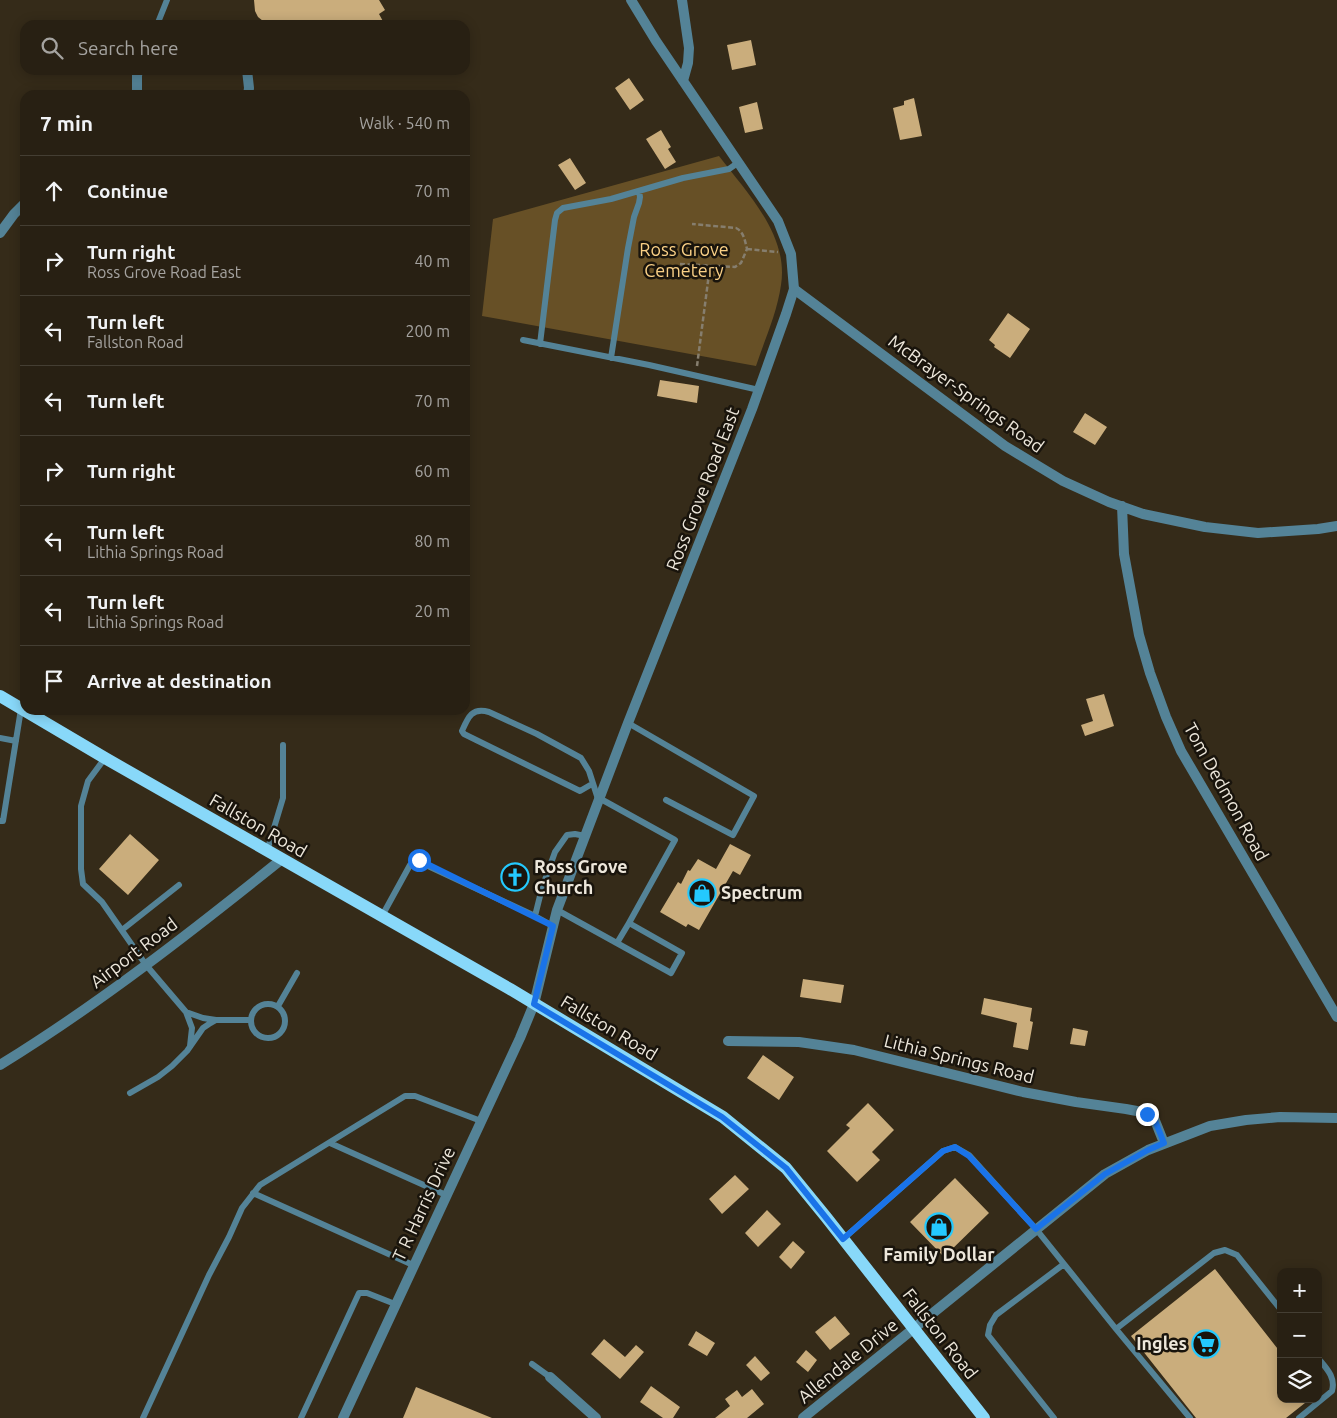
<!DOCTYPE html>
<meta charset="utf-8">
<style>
body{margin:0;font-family:Ubuntu,sans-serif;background:#342d21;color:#f1f3f6}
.controls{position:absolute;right:15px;bottom:15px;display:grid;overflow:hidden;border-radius:10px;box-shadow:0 2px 12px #0003}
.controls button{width:45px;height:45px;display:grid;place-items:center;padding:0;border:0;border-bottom:1px solid #443e33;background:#282013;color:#f1f3f6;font:25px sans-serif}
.stop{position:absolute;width:15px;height:15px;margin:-11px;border:4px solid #1a73e8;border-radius:50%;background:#fff}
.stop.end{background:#1a73e8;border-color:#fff;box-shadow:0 1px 5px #0008}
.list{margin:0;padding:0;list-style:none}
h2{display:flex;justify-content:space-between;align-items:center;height:65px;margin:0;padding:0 20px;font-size:21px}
h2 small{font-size:16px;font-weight:400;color:#a5a3a0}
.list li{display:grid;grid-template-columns:32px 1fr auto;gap:15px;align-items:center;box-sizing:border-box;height:70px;padding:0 20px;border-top:1px solid #443e33}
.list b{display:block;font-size:19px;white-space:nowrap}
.list p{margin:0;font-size:16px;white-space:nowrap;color:#a5a3a0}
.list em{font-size:16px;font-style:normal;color:#a5a3a0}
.icon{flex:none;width:28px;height:28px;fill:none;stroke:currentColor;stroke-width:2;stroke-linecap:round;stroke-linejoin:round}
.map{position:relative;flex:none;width:1337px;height:1418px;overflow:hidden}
.search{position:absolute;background:#282013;box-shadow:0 2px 12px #0003;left:20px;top:20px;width:450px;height:55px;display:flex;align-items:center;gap:12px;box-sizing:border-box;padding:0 18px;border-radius:15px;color:#a5a3a0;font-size:19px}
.panel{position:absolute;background:#282013;box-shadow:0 2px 12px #0003;left:20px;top:90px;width:450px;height:625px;border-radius:15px}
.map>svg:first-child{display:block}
.green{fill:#675026}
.building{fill:#caad7c}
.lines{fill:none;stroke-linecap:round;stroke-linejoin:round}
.path{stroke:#867e6e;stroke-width:2.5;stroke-dasharray:5 2.5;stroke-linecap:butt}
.service{stroke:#548397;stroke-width:6}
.minor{stroke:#548397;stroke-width:10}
.tertiary{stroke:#548397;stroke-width:10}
.primary{stroke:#88d8f9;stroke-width:12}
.route{stroke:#1a73e8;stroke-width:6}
.labels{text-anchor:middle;stroke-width:5;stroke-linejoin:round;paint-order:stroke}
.park-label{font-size:18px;fill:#fad086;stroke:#19140c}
.street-label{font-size:18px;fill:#ede7db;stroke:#19140c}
.poi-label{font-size:18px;font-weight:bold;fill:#ede7db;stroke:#19140c;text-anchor:start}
</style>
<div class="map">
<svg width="1337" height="1418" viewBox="0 0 1337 1418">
<rect width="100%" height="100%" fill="#352b19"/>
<!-- green -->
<path class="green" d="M719,156C747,193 789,235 781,285C777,313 765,339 756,366L482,316L493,219Z"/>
<!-- building -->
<path class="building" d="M254,0H379L385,10L379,14L385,25H268L258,17L255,11Z
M751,40L756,65L732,70L727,45Z
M629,78L644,100L630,110L615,88Z
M914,98L922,136L900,140L893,108L904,105V101Z
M757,102L763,129L745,133L739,107Z
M661,130L671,147L668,149L676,162L665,169L646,139Z
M570,158L586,183L575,190L558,165Z
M1008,313L1030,329L1010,358L994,347L995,345L989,340Z
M660,380L699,386L697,403L657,396Z
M1085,413L1107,427L1095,445L1073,432Z
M1104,694L1114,726L1085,736L1081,725L1093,721L1086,699Z
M130,834L159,860L128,895L99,869Z
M730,844L751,855L740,875L733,871L699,930L688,924L686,927L660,912L678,882L681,884L688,870L690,871L698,859L716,869Z
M803,979L844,985L841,1003L800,997Z
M984,998L1032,1008L1030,1021L1033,1022L1028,1050L1013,1047L1017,1023L981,1014Z
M1073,1028L1088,1031L1085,1046L1070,1044Z
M763,1055L794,1077L779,1100L747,1078Z
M868,1103L894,1130L872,1152L880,1160L857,1182L827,1151L850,1128L846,1125Z
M735,1175L749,1189L722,1214L709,1199Z
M955,1178L989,1213L944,1257L910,1222Z
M767,1210L781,1224L758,1247L745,1233Z
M793,1241L805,1252L791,1269L779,1257Z
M1215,1269L1281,1353V1399H1310L1286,1418H1196L1131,1336Z
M835,1316L850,1334L830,1350L815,1332Z
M696,1331L715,1343L707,1356L688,1345Z
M604,1339L625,1357L636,1345L644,1352L620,1379L591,1354Z
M806,1350L817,1360L808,1372L796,1362Z
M755,1356L770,1373L761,1381L746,1365Z
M651,1386L680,1407L673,1418H663L640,1402Z
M416,1387L492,1418H403Z
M752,1389L764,1404L747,1418H715L730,1406L725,1399L737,1390L742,1397Z"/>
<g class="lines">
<!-- path -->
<path class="path" d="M747,249L778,252
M680,264L735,267L741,263L747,249C745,241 744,232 736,228L692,224
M697,366L710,266"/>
<!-- service -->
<path class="service" d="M157,25L167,0
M523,340L649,365L759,390
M540,344L555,220L557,213L563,208L611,199L683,178L729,169L739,162
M611,358L628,248L634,217L639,203L640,197L639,191
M628,723L754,796L733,835L666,800
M0,738L16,741
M105,758L88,781L81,806V869L83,884L102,902L146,965L186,1012L192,1028L190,1046
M592,784L580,791L464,734L462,731C468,717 472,707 489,712L537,734L581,758L589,771L598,799
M0,821H3L21,709
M267,851L283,798V745
M557,910L671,973L682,953L629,923L675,840L599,798
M382,916L410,865L414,861L419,860L428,866L535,916
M553,926L535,916L542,888L555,852L567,835L575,834L585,836
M122,930L179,885
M617,943L629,923
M251 1021a17 17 0 1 1 34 0a17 17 0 1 1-34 0Z
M278,1006L297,973
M186,1012L203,1018L216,1020
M130,1093L158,1077L172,1066L187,1051L203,1028L209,1024L216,1020H251
M330,1143L446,1195
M253,1193L413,1265
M843,1239L943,1151L955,1147L969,1155L1036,1229L1116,1329L1190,1418
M1116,1329L1214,1253L1225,1250L1237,1255L1281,1310
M532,1364L550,1377
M143,1418L209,1275L229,1237L242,1208L260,1185L405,1096H415L481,1121
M301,1418L359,1293H367L395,1304
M1054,1418L988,1335L990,1325L996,1315L1064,1264
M1299,1418L1332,1391C1336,1377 1326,1368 1318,1358"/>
<!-- minor -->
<path class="minor" d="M247,70L249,88L248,95
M137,95V75L139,70
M0,233L14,214L25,203
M794,289L1005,446L1063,481L1109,502L1143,514L1205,527L1258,533L1318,529L1337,526
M1122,506L1124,554L1139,635L1150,673L1166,717L1181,751L1337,1017
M728,1041L799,1042L854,1050L1023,1092L1076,1102L1126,1109L1142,1112L1154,1118L1164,1143
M550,1377L596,1418
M343,1418L520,1038L534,1004
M803,1418L1105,1174L1148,1150L1210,1126L1246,1120L1280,1117L1337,1118"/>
<!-- tertiary -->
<path class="tertiary" d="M682,0L689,48L688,63L683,81
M534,1004L557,910L628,723L752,409L786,314L794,289L791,254L778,221L656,41L631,0
M0,1065C99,1004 191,932 282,859"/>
<!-- primary -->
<path class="primary" d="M0,696L105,758L510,989L723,1117L786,1168L826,1217L984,1418"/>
</g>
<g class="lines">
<!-- route -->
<path class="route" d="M419,860L553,926L534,1004L722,1117L786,1168L843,1239L943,1151L955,1147L969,1156L1036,1229L1105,1174L1148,1150L1164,1143L1154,1118L1147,1114"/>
</g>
<!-- icons -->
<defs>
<g id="church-ring" transform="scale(1.4375)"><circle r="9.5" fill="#19140c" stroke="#24c9fe" stroke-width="1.5"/><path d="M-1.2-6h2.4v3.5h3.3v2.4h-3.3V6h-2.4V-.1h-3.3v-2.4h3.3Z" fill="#24c9fe"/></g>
<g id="shop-ring" transform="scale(1.4375)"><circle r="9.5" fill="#19140c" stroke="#24c9fe" stroke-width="1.5"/><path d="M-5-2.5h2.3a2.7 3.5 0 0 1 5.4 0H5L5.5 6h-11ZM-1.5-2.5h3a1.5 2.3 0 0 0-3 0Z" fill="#24c9fe"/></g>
<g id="supermarket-ring" transform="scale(1.4375)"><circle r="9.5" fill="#19140c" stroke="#24c9fe" stroke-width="1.5"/><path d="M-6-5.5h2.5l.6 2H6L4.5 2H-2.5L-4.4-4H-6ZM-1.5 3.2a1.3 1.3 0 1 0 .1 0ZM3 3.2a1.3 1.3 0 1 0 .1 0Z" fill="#24c9fe"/></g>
</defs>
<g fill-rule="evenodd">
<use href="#church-ring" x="515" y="877"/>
<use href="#shop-ring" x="702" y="893"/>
<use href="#shop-ring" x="939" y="1227"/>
<use href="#supermarket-ring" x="1206" y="1344"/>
</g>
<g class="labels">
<!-- park labels -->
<g class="park-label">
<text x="684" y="256">Ross Grove<tspan x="684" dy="21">Cemetery</tspan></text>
</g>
<!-- street labels -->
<g class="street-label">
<text transform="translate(966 394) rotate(36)" y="6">McBrayer-Springs Road</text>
<text transform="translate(703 489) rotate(-69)" y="6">Ross Grove Road East</text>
<text transform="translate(1226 792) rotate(61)" y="6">Tom Dedmon Road</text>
<text transform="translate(258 826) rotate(30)" y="6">Fallston Road</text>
<text transform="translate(134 953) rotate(-37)" y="6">Airport Road</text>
<text transform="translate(609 1028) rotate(31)" y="6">Fallston Road</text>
<text transform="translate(959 1059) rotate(14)" y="6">Lithia Springs Road</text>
<text transform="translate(424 1204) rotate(-65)" y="6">T R Harris Drive</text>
<text transform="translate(940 1334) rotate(52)" y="6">Fallston Road</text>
<text transform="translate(848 1361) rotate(-39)" y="6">Allendale Drive</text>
</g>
<!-- poi labels -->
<g class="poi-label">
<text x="534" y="873">Ross Grove<tspan x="534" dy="21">Church</tspan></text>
<text x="721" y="899">Spectrum</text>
<text x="939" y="1261" text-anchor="middle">Family Dollar</text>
<text x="1187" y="1350" text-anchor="end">Ingles</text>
</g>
</g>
</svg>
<div class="controls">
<button>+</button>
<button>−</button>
<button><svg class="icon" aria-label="layers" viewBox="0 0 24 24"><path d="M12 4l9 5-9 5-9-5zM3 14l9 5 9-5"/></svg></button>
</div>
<div class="stop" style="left:419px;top:860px"></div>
<div class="stop end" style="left:1147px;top:1114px"></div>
<div class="search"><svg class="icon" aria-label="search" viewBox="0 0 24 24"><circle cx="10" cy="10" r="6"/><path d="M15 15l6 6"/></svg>Search here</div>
<section class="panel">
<h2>7 min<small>Walk · 540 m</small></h2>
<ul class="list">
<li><svg class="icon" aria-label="ahead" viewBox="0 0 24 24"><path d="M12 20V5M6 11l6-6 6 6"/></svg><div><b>Continue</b></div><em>70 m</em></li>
<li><svg class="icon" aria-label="right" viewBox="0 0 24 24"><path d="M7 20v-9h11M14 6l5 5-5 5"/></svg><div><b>Turn right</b><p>Ross Grove Road East</p></div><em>40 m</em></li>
<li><svg class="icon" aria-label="left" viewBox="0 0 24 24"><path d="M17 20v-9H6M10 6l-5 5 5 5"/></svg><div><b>Turn left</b><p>Fallston Road</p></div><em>200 m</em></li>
<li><svg class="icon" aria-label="left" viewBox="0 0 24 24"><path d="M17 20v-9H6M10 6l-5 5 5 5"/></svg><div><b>Turn left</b></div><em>70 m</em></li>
<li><svg class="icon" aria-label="right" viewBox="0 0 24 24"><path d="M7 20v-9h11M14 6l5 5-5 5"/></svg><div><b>Turn right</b></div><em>60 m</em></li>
<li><svg class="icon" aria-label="left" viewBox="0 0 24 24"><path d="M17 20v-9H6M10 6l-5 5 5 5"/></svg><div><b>Turn left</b><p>Lithia Springs Road</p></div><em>80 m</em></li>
<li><svg class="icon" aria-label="left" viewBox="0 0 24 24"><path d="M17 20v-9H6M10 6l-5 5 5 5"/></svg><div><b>Turn left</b><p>Lithia Springs Road</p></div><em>20 m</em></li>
<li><svg class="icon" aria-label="arrive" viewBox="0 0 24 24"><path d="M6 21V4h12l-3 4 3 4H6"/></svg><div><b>Arrive at destination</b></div></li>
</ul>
</section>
</div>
